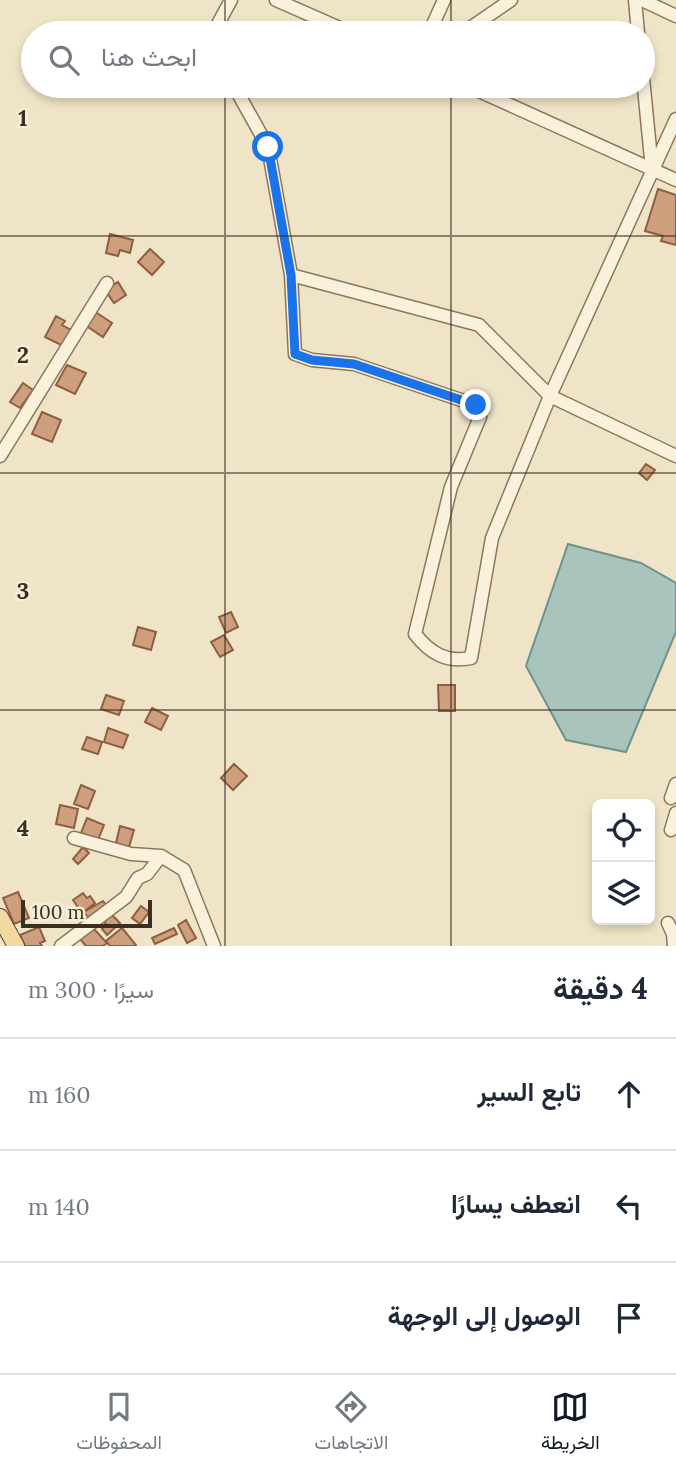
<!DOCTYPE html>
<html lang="ar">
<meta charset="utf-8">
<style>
body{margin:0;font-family:Lora,Vazirmatn,serif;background:#f2f2f3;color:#1f2937;direction:rtl}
.controls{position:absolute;right:21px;bottom:21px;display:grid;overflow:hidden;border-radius:10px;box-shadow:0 4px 10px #0003}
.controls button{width:63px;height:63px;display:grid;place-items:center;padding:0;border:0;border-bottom:2px solid #e0e1e3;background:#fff;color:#1f2937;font:35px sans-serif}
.scale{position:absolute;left:21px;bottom:18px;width:131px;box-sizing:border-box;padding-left:7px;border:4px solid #3d2e20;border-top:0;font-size:19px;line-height:24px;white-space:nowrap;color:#3d2e20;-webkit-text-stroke:5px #f7eed8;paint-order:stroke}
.stop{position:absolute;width:21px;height:21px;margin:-16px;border:5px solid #1a73e8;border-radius:50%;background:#fff}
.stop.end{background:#1a73e8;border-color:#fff;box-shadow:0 2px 7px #0008}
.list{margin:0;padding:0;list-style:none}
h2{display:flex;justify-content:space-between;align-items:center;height:91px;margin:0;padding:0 28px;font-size:30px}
h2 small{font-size:23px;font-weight:400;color:#747a83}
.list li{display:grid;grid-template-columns:46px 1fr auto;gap:21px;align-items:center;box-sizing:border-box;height:112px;padding:0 28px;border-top:2px solid #e0e1e3}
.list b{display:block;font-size:26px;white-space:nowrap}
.list em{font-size:23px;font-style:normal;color:#747a83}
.icon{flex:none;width:38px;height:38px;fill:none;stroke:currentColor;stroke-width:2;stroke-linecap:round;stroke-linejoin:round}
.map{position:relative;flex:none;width:676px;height:946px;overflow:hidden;direction:ltr}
.search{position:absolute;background:#fff;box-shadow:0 4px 10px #0003;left:21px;right:21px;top:21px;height:77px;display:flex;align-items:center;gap:18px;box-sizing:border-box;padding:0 24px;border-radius:38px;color:#747a83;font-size:26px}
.sheet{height:427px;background:#fff}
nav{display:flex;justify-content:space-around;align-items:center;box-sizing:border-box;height:98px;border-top:2px solid #e0e1e3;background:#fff;font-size:19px;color:#747a83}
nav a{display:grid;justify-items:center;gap:4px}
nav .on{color:#111827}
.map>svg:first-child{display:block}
.water{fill:#a9c4bc;stroke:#6f938a;stroke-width:2}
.building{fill:#cf9f7d;stroke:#8d5f41;stroke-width:2}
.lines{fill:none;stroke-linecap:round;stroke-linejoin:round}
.minor-casing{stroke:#8d765c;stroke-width:15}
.major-casing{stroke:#5b4430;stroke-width:18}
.minor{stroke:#faf1dc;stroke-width:12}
.major{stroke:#f3d9a0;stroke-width:16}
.route{stroke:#1a73e8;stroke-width:9}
.grid{fill:none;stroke:#3d2e20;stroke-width:2;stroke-opacity:0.55}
.grid-label{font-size:23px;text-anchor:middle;font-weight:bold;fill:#3d2e20;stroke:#f7eed8;stroke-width:5;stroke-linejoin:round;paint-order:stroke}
</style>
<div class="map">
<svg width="676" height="946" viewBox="0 0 676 946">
<rect width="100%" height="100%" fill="#f0e4c8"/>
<!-- water -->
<path class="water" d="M568,544L641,563L676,583V632L626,752L566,740L526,666Z"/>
<!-- building -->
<path class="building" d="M658,189L676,195V245L661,241L663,236L645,231Z
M110,234L133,240L130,253L120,250L118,256L106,253Z
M150,249L164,262L152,275L138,262Z
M118,282L126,295L114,303L105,290Z
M94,311L112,323L103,337L85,325Z
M56,316L65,321L62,325L71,330L63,346L45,337Z
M67,365L86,373L75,394L56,385Z
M23,383L33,390L20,408L10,402Z
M42,412L61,420L52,442L32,434Z
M646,464L655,470L647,480L639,473Z
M231,612L238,627L226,633L219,617Z
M138,627L156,632L151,650L133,645Z
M224,635L233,650L220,657L211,642Z
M438,685H455V711H439Z
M106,695L124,701L119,715L101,709Z
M152,708L168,716L161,730L145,722Z
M108,728L128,735L123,748L104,742Z
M87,737L102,742L98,754L82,749Z
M234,764L247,776L233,790L221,778Z
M81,785L95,791L88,809L74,804Z
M60,805L78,809L74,828L56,824Z
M87,818L104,825L98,840L81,833Z
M120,826L134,830L129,847L116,843Z
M83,847L89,853L78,864L73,859Z
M18,892L29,918L14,924L3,898Z
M83,893L87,898L90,896L95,903L82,913L73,900Z
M103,901L108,908L90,921L84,912Z
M141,906L149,912L140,924L132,918Z
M110,913L120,923L107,935L102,929L107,925L102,920Z
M186,920L196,938L187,943L178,925Z
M39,927L45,941L40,943L42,946H25L20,935Z
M93,928L107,943L103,946H86L80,939Z
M122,928L136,945V946H110L106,941Z
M174,928L177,934L155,944L152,938Z"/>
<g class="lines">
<!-- minor casing -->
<g class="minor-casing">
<path id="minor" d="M276,0L351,33
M635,0L638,33
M642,0L676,16
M213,33L231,0
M429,33L444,0
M463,33L511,0
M643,78L652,169
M234,86L268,147L291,275L479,325L550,396L676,456
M468,86L676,180
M291,275L295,354L312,360L354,364L476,405L480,417L451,487L415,634C430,653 446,663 471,658L492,538L550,396L676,119
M0,456L107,283
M671,798L676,784
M671,830L676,813
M74,838L131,854L161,856L184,870L214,946
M668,923L673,934L674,946
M61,946L126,897L138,878L147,874L161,856"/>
</g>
<!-- major casing -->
<g class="major-casing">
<path id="major" d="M0,917L16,946"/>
</g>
<!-- minor -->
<use href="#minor" class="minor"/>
<!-- major -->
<use href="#major" class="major"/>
</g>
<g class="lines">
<!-- route -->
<path class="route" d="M268,147L291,275L295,354L312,360L354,364L476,405"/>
</g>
<!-- grid -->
<path class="grid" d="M225,0V33M451,0V33M225,86V946M451,86V946M0,236H676M0,473H676M0,710H676"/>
<g class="grid-label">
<text x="23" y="126">1</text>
<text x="23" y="363">2</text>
<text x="23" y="599">3</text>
<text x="23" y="836">4</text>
</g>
</svg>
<div class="controls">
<button><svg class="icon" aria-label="locate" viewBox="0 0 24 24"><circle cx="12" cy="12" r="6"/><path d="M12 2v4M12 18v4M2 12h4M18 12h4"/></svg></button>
<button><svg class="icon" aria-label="layers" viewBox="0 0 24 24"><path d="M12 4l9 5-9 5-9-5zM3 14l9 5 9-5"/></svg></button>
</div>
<div class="scale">100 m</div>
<div class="stop" style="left:268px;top:147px"></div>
<div class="stop end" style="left:476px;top:405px"></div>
<div class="search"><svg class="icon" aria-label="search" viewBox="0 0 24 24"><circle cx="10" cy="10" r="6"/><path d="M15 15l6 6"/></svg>ابحث هنا</div>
</div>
<section class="sheet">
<h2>4 دقيقة<small>سيرًا · 300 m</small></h2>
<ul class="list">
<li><svg class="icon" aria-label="ahead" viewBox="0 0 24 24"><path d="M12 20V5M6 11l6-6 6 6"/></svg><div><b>تابع السير</b></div><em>160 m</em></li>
<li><svg class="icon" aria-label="left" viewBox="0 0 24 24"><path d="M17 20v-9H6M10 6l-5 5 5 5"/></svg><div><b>انعطف يسارًا</b></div><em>140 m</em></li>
<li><svg class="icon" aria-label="arrive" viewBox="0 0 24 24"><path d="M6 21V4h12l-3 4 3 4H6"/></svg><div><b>الوصول إلى الوجهة</b></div></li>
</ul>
</section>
<nav>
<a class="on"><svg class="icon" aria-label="map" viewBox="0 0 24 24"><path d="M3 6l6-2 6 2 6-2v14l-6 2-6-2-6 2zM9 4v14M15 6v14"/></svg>الخريطة</a>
<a><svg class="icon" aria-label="directions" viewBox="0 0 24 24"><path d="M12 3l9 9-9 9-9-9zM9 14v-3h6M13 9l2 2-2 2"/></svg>الاتجاهات</a>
<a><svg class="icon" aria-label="saved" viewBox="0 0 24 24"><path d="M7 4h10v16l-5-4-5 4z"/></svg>المحفوظات</a>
</nav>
